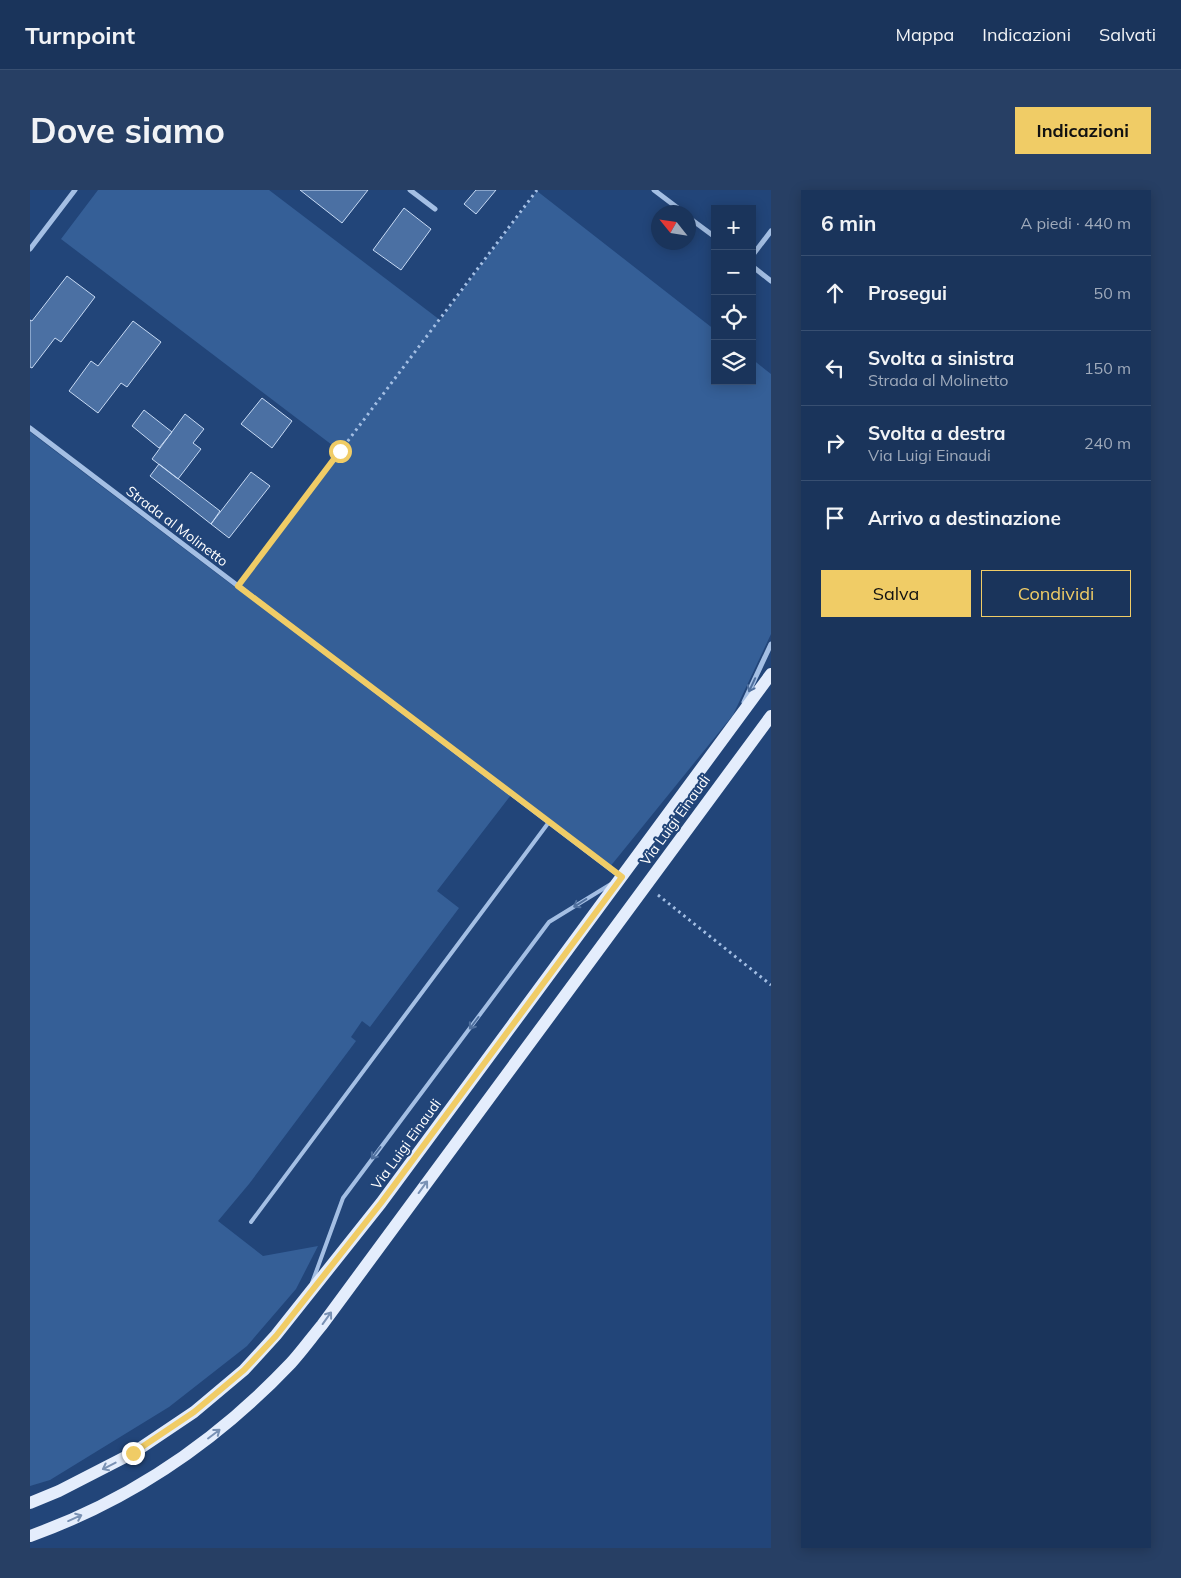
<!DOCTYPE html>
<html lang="it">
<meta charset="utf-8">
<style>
body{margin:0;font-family:Mulish,sans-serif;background:#273f64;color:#f1f3f6}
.controls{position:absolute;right:15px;top:15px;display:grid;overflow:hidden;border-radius:0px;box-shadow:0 2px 12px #0003}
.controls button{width:45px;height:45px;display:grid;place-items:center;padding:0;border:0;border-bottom:1px solid #384f71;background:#1a345b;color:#f1f3f6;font:25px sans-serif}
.compass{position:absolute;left:621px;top:15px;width:45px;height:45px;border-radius:50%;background:#1a345b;box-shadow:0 2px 12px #0003;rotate:300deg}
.stop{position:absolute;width:15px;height:15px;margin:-11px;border:4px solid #f0cc66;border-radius:50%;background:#fff}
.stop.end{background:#f0cc66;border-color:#fff;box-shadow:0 1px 5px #0008}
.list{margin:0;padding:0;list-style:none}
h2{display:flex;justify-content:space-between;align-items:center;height:65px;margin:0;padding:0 20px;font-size:21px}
h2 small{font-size:16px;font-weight:400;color:#9faabb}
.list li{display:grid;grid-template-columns:32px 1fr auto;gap:15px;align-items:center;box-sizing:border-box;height:75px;padding:0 20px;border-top:1px solid #384f71}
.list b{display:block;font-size:19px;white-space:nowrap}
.list p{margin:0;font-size:16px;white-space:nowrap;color:#9faabb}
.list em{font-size:16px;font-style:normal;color:#9faabb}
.actions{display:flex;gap:10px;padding:15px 20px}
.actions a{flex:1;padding:11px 0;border:1px solid #f0cc66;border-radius:0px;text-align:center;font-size:18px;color:#f0cc66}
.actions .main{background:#f0cc66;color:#111}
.icon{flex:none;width:28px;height:28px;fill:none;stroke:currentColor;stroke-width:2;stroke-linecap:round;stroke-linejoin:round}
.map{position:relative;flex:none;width:741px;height:1358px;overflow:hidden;border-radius:0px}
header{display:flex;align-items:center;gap:30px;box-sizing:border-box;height:70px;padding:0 25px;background:#1a345b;border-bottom:1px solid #384f71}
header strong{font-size:24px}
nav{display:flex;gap:28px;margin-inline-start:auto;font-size:18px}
.intro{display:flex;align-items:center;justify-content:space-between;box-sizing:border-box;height:120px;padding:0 30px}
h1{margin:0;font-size:35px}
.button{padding:12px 22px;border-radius:0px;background:#f0cc66;color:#111;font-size:18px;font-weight:700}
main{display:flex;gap:30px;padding:0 30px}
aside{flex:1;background:#1a345b;border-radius:0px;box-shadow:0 2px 12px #0003}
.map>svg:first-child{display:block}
.green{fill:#355f97}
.building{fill:#4b70a3;stroke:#c7daf4}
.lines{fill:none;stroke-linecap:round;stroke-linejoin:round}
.path{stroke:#a4bfe4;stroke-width:3;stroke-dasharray:2.5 4;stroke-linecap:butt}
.lane{stroke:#a4bfe4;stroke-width:4}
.street{stroke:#a4bfe4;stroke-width:5}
.primary{stroke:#e4edfc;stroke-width:12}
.oneway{stroke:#50709e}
.oneway2{stroke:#7991b4}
.route{stroke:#f0cc66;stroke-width:6}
.labels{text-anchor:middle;stroke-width:4;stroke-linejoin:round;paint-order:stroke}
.street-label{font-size:14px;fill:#fff;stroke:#224579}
</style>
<header>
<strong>Turnpoint</strong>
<nav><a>Mappa</a><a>Indicazioni</a><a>Salvati</a></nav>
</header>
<div class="intro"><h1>Dove siamo</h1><a class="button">Indicazioni</a></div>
<main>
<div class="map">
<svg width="741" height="1358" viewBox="0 0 741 1358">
<rect width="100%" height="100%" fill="#224579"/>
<!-- green -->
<path class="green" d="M68,0H239L410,130L507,1L685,140V191H722V169L741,184V444L703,525L579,678L481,605L407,701L429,718L340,837L332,831L321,847L326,851L219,994L188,1031L233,1066L288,1056L266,1099L217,1156L139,1217L20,1290L0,1296V242L206,398L310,261L31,49Z"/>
<!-- building -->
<path class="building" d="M270,0H338L312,33Z
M446,0H466L446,24L434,14Z
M374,18L401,39L371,80L343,60Z
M37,86L65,107L31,152L25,148L2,178L0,177V130L2,131Z
M103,131L131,152L97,197L91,193L68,223L39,201L61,171L68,176Z
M232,208L262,231L242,258L211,234Z
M114,220L142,242L129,258L102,236Z
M155,224L174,239L163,253L171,259L148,289L122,269Z
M129,274L190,321L181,334L120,286Z
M221,282L240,296L199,348L181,334Z"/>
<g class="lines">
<!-- path -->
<path class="path" d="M216,386L507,0
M628,705L741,795"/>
<!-- lane -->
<path class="lane" d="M221,1032L519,632
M282,1093L313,1008L519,732L581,694"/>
<!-- street -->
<path class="street" d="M380,0L405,19
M624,0L653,22
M658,27L685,47
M0,59L45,0
M722,66L741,41
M722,76L741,91
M0,238L591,687
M714,512L741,454"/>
<!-- primary -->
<path class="primary" d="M0,1313L29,1301L103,1263L164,1222L214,1180L246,1145L351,1013L741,484
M0,1346C101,1310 188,1250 261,1173C272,1161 282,1147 292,1135L741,526"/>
</g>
<!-- one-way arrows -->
<defs><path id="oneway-shaft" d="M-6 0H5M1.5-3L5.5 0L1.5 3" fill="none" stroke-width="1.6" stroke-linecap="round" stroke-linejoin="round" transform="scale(1.25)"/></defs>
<g class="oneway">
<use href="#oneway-shaft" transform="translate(722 495) rotate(115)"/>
<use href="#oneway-shaft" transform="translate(550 713) rotate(148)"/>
<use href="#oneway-shaft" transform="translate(444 833) rotate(127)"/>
<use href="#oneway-shaft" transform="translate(346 963) rotate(127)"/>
</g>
<g class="oneway2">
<use href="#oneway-shaft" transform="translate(393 997) rotate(-54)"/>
<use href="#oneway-shaft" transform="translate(297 1128) rotate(-54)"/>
<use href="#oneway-shaft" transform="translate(184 1244) rotate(-37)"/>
<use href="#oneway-shaft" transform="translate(79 1276) rotate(153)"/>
<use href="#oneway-shaft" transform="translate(45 1328) rotate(-24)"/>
</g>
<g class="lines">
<!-- route -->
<path class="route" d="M103,1263L164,1222L214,1180L246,1146L351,1013L592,687L208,396L310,261"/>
</g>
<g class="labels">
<!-- street labels -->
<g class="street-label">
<text transform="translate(147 336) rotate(37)" y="5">Strada al Molinetto</text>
<text transform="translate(645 630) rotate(-54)" y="5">Via Luigi Einaudi</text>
<text transform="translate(376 954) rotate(-54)" y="5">Via Luigi Einaudi</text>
</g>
</g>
</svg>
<div class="controls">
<button>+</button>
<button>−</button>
<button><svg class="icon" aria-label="locate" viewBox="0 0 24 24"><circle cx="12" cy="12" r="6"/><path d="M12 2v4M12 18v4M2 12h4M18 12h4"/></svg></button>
<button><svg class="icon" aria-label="layers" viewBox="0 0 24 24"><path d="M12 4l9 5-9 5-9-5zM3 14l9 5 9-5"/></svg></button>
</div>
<svg class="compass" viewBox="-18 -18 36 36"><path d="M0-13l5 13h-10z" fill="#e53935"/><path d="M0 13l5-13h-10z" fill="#9faabb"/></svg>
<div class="stop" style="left:310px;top:261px"></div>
<div class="stop end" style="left:103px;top:1263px"></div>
</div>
<aside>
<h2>6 min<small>A piedi · 440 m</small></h2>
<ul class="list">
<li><svg class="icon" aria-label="ahead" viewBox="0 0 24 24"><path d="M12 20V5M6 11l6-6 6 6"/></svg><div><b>Prosegui</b></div><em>50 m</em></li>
<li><svg class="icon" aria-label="left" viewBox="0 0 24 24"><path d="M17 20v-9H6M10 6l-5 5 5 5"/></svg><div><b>Svolta a sinistra</b><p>Strada al Molinetto</p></div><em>150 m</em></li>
<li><svg class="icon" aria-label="right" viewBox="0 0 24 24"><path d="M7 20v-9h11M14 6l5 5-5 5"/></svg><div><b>Svolta a destra</b><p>Via Luigi Einaudi</p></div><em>240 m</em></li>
<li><svg class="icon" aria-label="arrive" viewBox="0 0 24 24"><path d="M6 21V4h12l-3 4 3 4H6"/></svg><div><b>Arrivo a destinazione</b></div></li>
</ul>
<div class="actions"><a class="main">Salva</a><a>Condividi</a></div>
</aside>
</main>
